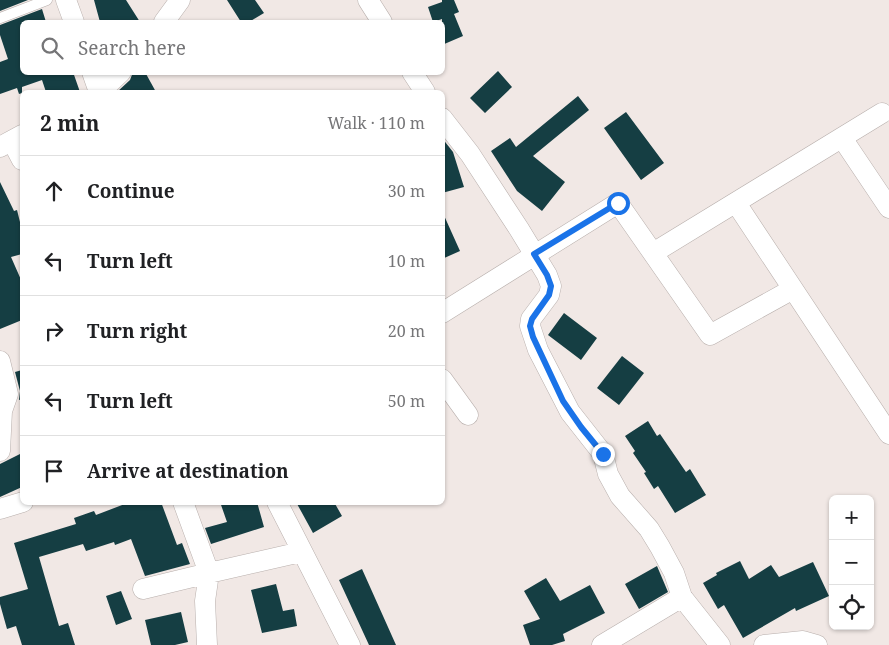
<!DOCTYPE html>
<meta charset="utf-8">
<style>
body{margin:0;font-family:"Noto Serif",serif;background:#f6f6f6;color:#202124}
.controls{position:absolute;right:15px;bottom:15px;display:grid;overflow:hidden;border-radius:8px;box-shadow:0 1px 4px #0004}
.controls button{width:45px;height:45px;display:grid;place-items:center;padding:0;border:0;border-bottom:1px solid #e0e0e0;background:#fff;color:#202124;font:25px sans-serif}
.stop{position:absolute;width:15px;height:15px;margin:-11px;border:4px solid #1a73e8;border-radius:50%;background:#fff}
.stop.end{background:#1a73e8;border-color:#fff;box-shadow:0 1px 5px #0008}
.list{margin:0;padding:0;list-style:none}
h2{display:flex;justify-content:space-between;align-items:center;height:65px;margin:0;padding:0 20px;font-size:21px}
h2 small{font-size:16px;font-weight:400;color:#757577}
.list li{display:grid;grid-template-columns:32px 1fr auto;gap:15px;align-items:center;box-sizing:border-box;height:70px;padding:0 20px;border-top:1px solid #e0e0e0}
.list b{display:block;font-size:19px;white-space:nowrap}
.list em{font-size:16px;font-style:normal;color:#757577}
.icon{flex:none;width:28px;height:28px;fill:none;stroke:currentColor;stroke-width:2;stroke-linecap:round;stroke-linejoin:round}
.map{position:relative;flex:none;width:889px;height:645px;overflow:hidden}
.search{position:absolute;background:#fff;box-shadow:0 1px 4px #0004;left:20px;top:20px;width:425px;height:55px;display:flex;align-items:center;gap:12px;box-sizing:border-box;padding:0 18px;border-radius:8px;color:#757577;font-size:19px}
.panel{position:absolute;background:#fff;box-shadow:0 1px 4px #0004;left:20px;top:90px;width:425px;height:415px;border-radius:8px}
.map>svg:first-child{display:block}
.building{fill:#153e43}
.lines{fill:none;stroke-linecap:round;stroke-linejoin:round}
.service-casing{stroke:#b8afac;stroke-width:11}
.minor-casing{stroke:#b8afac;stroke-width:21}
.service{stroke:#fff;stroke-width:10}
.minor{stroke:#fff;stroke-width:20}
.route{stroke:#1a73e8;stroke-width:6}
</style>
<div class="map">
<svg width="889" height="645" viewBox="0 0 889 645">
<rect width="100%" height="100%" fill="#f1e8e5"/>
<!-- building -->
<path class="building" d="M0,0H28L0,11Z
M94,0H126L140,22H100Z
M227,0H255L264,13L249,22H241Z
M442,0H454L459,12L454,14L463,36L442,45V19L433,22L428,7L442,2Z
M42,9L46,22H22V72H73L80,92H46L42,80L22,87V93L19,94L17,88L0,94V62L8,59L0,35V25Z
M498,71L512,87L485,113L470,98Z
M133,72H145L156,92H117L130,80Z
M578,96L589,110L533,156L565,182L542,211L517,191L491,151L510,138L516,147Z
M626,112L664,163L641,180L604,128Z
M442,138L453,152L464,187L442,193Z
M0,182L14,211L17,210L22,230V254L11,257L22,282V320L0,329Z
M442,211L460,251L442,259Z
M564,313L597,338L581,360L548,335Z
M622,356L644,373L619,405L597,388Z
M22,370V399L19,400L20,391L15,372Z
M648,421L657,436L660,434L686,472L690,469L706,495L675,513L658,486L654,489L644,473L646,472L633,453L635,451L625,436Z
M22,453V487L0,497V464Z
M130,502H161L177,545L182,543L190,564L145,576L131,539L115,545L114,542L86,551L83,544L39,557L59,626L68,623L75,645H22L16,626L7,629L0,604V597L28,589L14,543L76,524L74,518L94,511L96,515Z
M220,502H257L264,527L211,544L205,528L227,522Z
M296,502H334L342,516L313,533Z
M740,561L749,579L771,565L779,577L813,562L829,596L796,611L795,608L743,638L724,605L718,609L703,583L717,575L716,573Z
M657,566L668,592L639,609L625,584Z
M362,569L396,645H369L339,580Z
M546,578L560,601L590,585L605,613L563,634L565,641L552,645H530L523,625L540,619L524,591Z
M276,584L283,611L294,609L297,626L262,633L251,590Z
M121,591L132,619L116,625L106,596Z
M181,612L188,642L175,645H151L145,620Z"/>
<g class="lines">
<!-- service casing -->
<g class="service-casing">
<path id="service" d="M0,18L47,0"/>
</g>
<!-- minor casing -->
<g class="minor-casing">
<path id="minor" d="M66,0L74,22
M368,0L382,22
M164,22L180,0
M92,72L99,92
M412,72L425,92
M100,92L121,72
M442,118L470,154L519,229L547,275L551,286L549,295L531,319L530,326L538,350L570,412L603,454L608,474L620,496L649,529L660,547L674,573L682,597L602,645
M842,138L889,208
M12,141L22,160
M0,147L22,135
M736,203L889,434
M653,253L882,113
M442,313L618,203L710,335L793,289
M0,361L8,394L2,411L0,451
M442,379L468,415
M277,502L350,645
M0,509L23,502
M143,589L209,573L183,502
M682,597L720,645
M207,645L205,601L209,573L301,552
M764,645L803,641L817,645"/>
</g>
<!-- service -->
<use href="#service" class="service"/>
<!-- minor -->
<use href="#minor" class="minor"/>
</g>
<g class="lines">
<!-- route -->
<path class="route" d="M603,454L581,427L563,401L533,337L530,326L532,319L549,295L551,286L547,275L534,254L618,203"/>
</g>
</svg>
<div class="controls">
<button>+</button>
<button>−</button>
<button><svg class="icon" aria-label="locate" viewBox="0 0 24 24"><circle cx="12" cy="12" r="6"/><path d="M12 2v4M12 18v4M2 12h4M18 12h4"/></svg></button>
</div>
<div class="stop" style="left:618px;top:203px"></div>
<div class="stop end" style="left:603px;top:454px"></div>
<div class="search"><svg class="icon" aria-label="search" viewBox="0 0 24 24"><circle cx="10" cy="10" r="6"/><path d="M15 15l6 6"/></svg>Search here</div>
<section class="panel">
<h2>2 min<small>Walk · 110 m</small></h2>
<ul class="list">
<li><svg class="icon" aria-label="ahead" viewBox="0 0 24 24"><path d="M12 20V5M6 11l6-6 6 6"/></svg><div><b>Continue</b></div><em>30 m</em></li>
<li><svg class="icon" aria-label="left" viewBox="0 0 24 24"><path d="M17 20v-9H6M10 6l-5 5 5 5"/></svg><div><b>Turn left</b></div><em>10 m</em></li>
<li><svg class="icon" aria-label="right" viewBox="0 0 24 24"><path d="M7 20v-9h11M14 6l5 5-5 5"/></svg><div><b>Turn right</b></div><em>20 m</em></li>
<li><svg class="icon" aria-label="left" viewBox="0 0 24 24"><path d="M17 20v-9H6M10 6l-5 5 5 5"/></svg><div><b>Turn left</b></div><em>50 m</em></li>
<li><svg class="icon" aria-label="arrive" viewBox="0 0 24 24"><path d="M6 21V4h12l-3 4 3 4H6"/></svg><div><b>Arrive at destination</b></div></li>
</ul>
</section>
</div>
